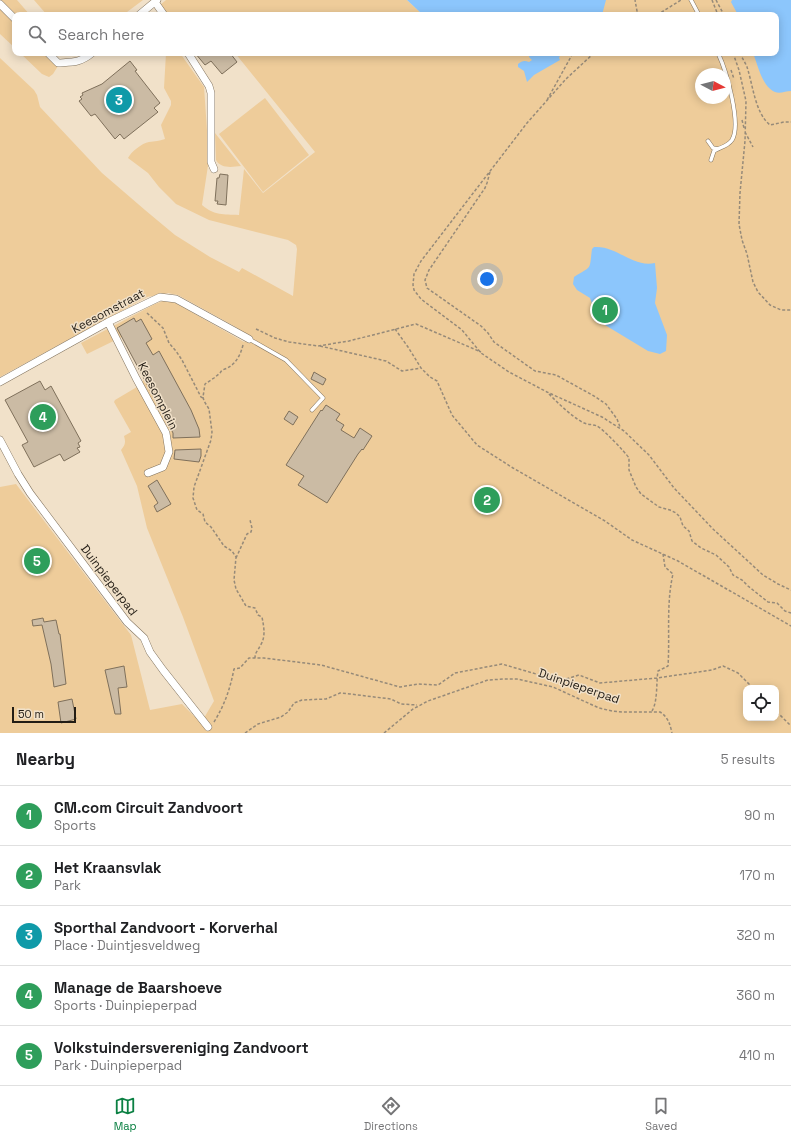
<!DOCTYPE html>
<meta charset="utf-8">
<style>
body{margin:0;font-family:"Space Grotesk",sans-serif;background:#f2f2f2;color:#202124}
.controls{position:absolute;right:12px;bottom:12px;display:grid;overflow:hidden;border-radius:8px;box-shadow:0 2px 10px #0003}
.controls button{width:36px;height:36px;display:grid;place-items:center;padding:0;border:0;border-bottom:1px solid #e0e0e0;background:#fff;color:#202124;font:20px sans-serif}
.compass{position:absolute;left:695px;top:68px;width:36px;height:36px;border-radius:50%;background:#fff;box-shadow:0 2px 10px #0003;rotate:97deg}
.scale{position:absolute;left:12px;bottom:10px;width:64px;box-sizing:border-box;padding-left:4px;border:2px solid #231d15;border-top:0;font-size:11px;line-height:14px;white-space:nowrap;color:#231d15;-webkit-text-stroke:3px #f1e1c9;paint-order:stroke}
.you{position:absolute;left:487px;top:279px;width:14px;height:14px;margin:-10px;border:3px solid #fff;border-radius:50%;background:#1a73e8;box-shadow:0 0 0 6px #1a73e833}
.badge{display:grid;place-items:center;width:26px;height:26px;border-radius:50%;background:#0b8043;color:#fff;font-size:13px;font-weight:700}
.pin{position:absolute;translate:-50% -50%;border:2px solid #fff;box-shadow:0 1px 4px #0006}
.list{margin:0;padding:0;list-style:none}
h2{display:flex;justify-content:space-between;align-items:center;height:52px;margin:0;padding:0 16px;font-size:17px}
h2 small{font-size:13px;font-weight:400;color:#757577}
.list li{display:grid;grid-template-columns:26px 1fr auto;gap:12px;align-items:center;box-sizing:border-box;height:60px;padding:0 16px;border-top:1px solid #e0e0e0}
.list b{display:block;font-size:15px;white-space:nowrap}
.list p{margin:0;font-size:13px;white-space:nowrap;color:#757577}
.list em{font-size:13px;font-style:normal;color:#757577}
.icon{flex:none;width:22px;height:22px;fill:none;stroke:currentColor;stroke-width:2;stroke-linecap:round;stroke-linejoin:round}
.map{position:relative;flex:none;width:791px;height:733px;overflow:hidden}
.search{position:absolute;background:#fff;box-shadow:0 2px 10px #0003;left:12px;right:12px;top:12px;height:44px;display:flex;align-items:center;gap:10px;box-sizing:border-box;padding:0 14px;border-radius:8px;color:#757577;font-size:15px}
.sheet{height:352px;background:#fff}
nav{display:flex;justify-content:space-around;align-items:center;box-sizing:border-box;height:56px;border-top:1px solid #e0e0e0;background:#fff;font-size:11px;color:#757577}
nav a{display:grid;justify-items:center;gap:2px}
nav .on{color:#0b8043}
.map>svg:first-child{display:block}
.green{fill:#eecc9a;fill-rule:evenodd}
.water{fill:#8cc6fc}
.building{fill:#cbbba4;stroke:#7f705b}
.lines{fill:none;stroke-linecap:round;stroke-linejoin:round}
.lane-casing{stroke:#82735e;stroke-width:4.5}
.street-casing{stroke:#82735e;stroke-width:8}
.path{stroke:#968a79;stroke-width:1.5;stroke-dasharray:3 2;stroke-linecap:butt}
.lane{stroke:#fff;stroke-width:3.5}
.street{stroke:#fff;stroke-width:7}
.labels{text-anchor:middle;stroke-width:3;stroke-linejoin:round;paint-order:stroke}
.street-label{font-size:12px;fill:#231d15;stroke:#f1e1c9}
</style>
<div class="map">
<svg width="791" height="733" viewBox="0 0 791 733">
<rect width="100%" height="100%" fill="#f1e1c9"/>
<!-- green -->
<path class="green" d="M1,0H17L30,15H16Z
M34,0H143L123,15H47Z
M166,0H407L423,15H167L160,5Z
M408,0H791V733H0V487L16,484L131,635L150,710L182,704L201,723L214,701L183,617L147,528L137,486L121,450C125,445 126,443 124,436L131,432L114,402L115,400L142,384L148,368L130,333L87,354L81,343L155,304L163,301L174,302L244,342L249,336L234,326L178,295L168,293L147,297L0,377V58L34,90L37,95L40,107L102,173L145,210L175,235L210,257L239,272L242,268L293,296L297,249L296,245L288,240L209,220L176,204L159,187L148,173L128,158C131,152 142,143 149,142C155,141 159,141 165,139L161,125L171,105V101L164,88L166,53H180L204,87L209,159L202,205C215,216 223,214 239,215L244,169L263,193L315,152L235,53H776V15H426ZM701,74H725V98H701ZM746,688H776V718H746Z
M0,9L15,24V48L0,34Z
M20,53H43L58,66L53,74L49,77L42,74Z
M265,98L309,155L263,192L219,134Z
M215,133L241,166C232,167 221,169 216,160Z"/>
<!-- water -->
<path class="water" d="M407,0H606L602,15H423Z
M732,0H791V91C786,91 780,94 775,92C762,87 758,65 753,53H776V15H738L731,2Z
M530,53H561L559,58L560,60L534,75L527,82L524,71L518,67V64C522,61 524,60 529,62L532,60L529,57Z
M594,247C617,245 632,268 655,263L657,288L655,303L667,335L666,351L660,354L648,351L605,325L599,319L595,312L590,298L577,290L573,284L574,277C593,265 589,271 592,249Z"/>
<!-- building -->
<path class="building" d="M195,53H230L237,62L222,74L211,61L205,65Z
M130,61L137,70L135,71L160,103L154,108L158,112L124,139L120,134L115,139L95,114L91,116L79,101L82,99L80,97L83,95L82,93L102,84Z
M220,174L228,175L226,205L217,204L218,201H215L217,178H219Z
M134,318L136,322L141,319L152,339L146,343L153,355L159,351L191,410L199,429L200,437L173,438V433L164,415L168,413L162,401L157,403L117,328Z
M314,372L326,379L323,385L311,379Z
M40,381L45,390L51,386L81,441L78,443L80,447L77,448L80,452L64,461L60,454L34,467L22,445L28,442L5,400Z
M326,405L340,414L336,420L344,425L341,430L354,438L360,428L372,436L363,450L362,449L358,454L327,503L298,485L304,476L286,465L321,410L322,411Z
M289,411L298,417L293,425L284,419Z
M201,449V456L199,462L174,459L175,450Z
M157,480L171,504L157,512L154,506L158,503L148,486Z
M43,618L44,622L56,620L59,634H60L66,684L54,687L51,664L42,625L33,626L32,620Z
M124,666L127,687L118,688L121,714H115L105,670Z
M72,699L76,719L61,723L58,702Z"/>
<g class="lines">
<!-- lane casing -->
<g class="lane-casing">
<path id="lane" d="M691,0L699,15
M708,141L713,148L718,149
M711,160L714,151C720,147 727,147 732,140C742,124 726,70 718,53
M249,339L286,360L323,398L312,410"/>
</g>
<!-- street casing -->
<g class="street-casing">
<path id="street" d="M155,2L164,15
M0,4L15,19
M139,15L157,0
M48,53L58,63C73,62 80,63 92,53
M188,53L209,86L211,93V162L214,169
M108,322L136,378L166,433L169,452L163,467L148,473
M0,382L108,322L160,297L176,299L249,339
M0,440L18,474L30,493L127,622L144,638L150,652L163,670L208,727"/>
</g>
<!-- path -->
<path class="path" d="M712,0L718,15
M716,0L724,15
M633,15L637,11L635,0
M657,15L681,0
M594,53L566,79L527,123L421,261L414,274L413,285L414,290L421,299L462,330L481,353L509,372L547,392L602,417L624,431L649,455L674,488L713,529L763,575L778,584L791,590
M733,53L739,70L746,101L745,141L740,193L739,224L742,240L747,254L753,282L758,292L770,305L781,310H791
M740,53C742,58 745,62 747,67C753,85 755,113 770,125L784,122H791
M731,70L734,79
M547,100L573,53
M742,120L744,128
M745,132L753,147
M490,172L487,183L485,188L429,270L425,280L427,288L481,326L488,333L494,342L535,371L556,375L594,396L606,404L617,419L620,427
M147,313L163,328L169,343L176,351L182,360L201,397L203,398
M256,329L275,338L289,342L318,346L349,341L416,324L481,352
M395,329L408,347L421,368L430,377L437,381L452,415L477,445L513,468L605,521L632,540L678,561L791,626
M243,345C240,357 234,367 222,370L220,373L214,378L205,384L203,397L204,401L209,409L212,432L211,440L194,487L193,498L197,510L203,514L205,522L211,527L224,546L232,551L236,557L234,580L236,589L246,606L255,608L258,615L262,617C264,628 266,637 260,646C258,651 255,652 255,658
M320,346L386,361L402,371L421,368
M549,394C559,404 569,414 582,422C587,425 592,424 597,426C601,427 626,453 629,458V470L636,487L641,494L659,507L670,510L676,513L680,517L683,526L689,531L692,541L701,548L716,555L729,567L733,575L742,580L748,586L768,602L777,603L785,611L791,613
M236,558L247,534L251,532L252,528L250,520
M652,711C658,701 656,683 658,671L668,666C670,635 666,604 673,574L665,567L663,554
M776,713L780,715L791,726
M214,722C225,704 230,689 234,669L240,668L249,658H264L321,665L400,687L418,684L438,685L455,673L502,664L560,681L579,675L600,683L657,678L712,670L723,666L738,673L753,688
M245,733L258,724L281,717L288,712L294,703L302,700L326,699L340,693L350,694L391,699L401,704L417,705
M384,733L413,709L428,701L488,680L504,679H517L553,687L599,708L612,711L622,712H660C668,717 670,724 672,733"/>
<!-- lane -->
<use href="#lane" class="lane"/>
<!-- street -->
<use href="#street" class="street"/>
</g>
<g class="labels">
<!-- street labels -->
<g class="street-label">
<text transform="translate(108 311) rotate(-28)" y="4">Keesomstraat</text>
<text transform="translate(158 396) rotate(63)" y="4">Keesomplein</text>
<text transform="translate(109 580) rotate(53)" y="4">Duinpieperpad</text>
<text transform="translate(579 686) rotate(19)" y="4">Duinpieperpad</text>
</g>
</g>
</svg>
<div class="controls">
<button><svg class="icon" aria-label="locate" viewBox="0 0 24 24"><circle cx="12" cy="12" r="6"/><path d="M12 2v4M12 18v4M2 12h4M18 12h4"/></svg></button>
</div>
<svg class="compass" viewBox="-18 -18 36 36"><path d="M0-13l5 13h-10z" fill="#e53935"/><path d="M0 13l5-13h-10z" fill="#757577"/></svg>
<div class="scale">50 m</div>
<div class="you"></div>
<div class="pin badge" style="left:605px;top:310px;background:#2e9e5b">1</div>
<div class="pin badge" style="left:487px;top:500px;background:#2e9e5b">2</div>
<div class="pin badge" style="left:119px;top:100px;background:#0f9aa8">3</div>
<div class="pin badge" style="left:43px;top:417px;background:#2e9e5b">4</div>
<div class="pin badge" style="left:37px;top:561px;background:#2e9e5b">5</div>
<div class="search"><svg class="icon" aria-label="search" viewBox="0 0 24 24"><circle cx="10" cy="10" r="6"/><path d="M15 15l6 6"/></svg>Search here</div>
</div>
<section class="sheet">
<h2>Nearby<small>5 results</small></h2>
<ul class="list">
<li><span class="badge" style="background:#2e9e5b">1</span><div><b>CM.com Circuit Zandvoort</b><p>Sports</p></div><em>90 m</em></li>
<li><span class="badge" style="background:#2e9e5b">2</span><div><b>Het Kraansvlak</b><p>Park</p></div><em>170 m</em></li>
<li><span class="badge" style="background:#0f9aa8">3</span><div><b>Sporthal Zandvoort - Korverhal</b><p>Place · Duintjesveldweg</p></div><em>320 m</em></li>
<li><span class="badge" style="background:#2e9e5b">4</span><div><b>Manage de Baarshoeve</b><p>Sports · Duinpieperpad</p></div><em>360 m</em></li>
<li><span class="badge" style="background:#2e9e5b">5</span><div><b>Volkstuindersvereniging Zandvoort</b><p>Park · Duinpieperpad</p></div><em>410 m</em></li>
</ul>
</section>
<nav>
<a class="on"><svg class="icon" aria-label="map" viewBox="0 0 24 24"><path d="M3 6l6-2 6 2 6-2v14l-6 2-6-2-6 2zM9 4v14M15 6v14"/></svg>Map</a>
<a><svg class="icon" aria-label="directions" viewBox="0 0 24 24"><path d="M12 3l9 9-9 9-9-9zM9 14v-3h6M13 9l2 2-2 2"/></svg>Directions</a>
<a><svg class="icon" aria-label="saved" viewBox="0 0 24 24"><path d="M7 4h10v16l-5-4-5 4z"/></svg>Saved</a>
</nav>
